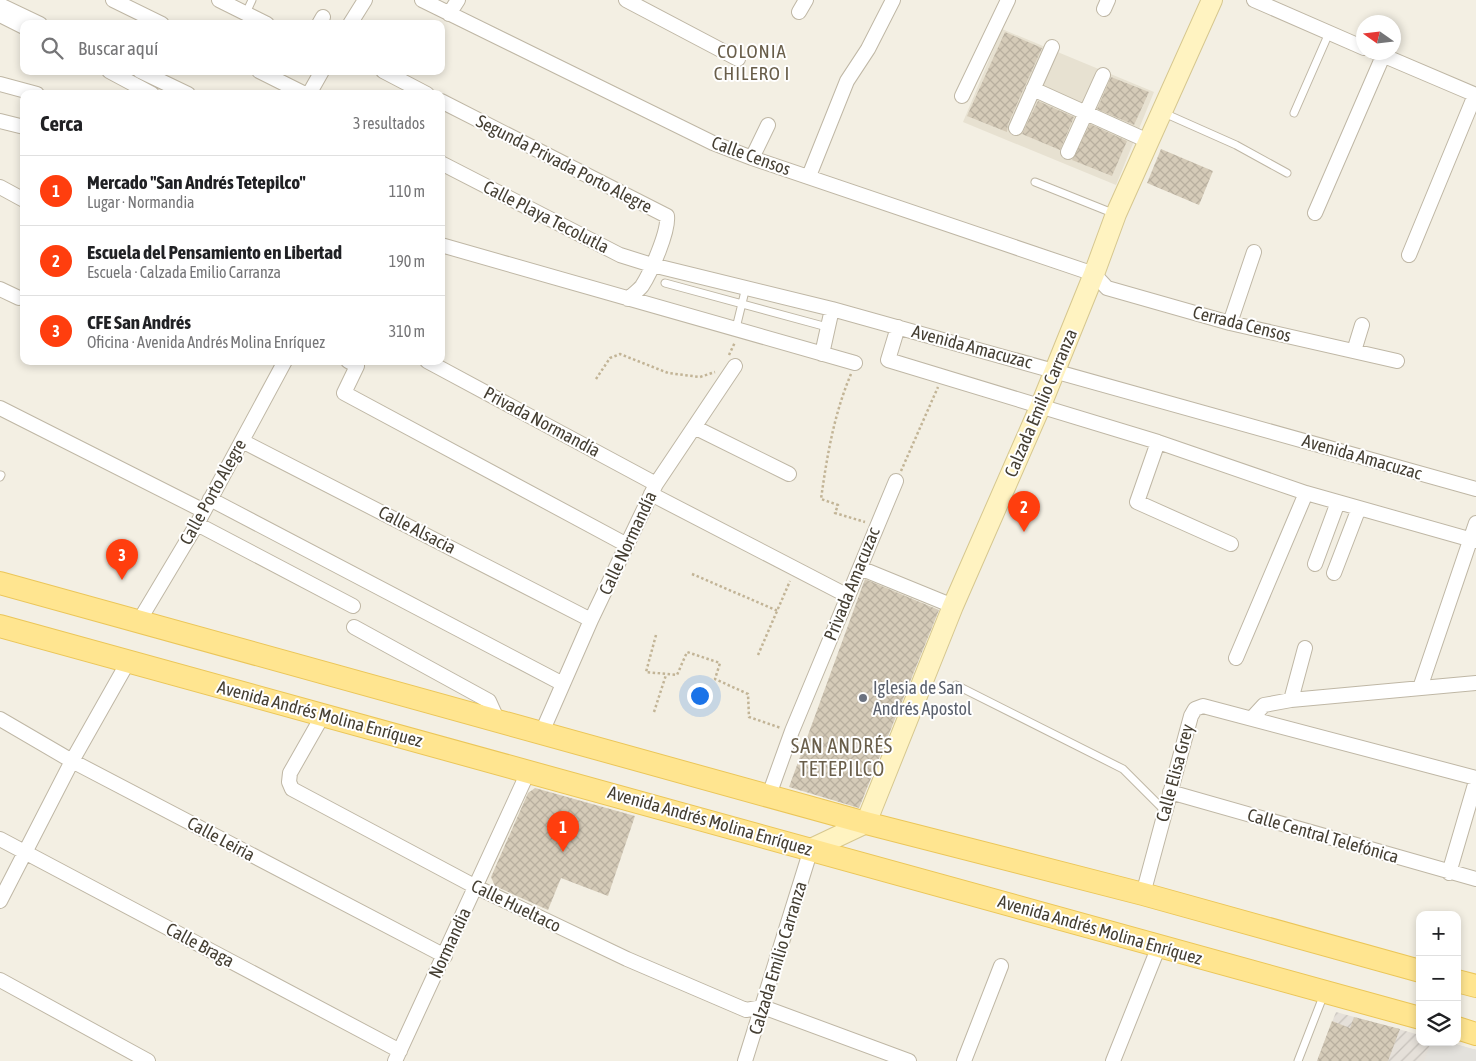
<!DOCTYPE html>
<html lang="es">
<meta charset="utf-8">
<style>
body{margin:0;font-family:"Asap Condensed",sans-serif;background:#f2f2f2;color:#202124}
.controls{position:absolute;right:15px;bottom:15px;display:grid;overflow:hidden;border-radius:10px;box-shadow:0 2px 8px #0003}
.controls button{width:45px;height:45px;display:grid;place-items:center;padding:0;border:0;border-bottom:1px solid #e0e0e0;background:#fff;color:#202124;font:25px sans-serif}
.compass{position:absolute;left:1356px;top:15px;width:45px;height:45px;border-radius:50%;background:#fff;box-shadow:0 2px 8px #0003;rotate:284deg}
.you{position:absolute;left:699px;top:695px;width:18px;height:18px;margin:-12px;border:4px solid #fff;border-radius:50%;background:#1a73e8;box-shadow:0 0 0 8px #1a73e833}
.badge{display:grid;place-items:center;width:32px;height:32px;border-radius:50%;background:#ff3e0e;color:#fff;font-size:16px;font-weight:700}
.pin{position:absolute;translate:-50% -41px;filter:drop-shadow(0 1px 2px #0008)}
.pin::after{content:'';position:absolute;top:26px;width:18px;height:15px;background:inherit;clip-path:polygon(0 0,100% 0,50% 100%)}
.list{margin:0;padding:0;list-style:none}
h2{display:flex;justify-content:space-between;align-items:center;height:65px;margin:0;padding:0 20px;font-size:21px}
h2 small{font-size:16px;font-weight:400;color:#757577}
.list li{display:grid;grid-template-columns:32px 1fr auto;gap:15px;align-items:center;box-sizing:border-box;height:70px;padding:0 20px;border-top:1px solid #e0e0e0}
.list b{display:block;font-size:19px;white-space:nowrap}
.list p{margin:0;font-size:16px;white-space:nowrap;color:#757577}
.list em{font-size:16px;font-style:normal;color:#757577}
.icon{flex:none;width:28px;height:28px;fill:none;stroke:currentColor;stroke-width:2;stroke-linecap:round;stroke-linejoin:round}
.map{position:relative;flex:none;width:1476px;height:1061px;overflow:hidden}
.search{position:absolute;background:#fff;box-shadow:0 2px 8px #0003;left:20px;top:20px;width:425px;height:55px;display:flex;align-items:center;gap:12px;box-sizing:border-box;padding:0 18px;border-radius:10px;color:#757577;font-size:19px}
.panel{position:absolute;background:#fff;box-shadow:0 2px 8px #0003;left:20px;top:90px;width:425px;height:275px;border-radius:10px}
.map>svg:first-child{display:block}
.residential{fill:#e7e1d1}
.industrial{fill:url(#industrial-furrows)}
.parking{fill:#e3e1dc}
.building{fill:url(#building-cross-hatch)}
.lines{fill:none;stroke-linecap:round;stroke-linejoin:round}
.lane-casing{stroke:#bfb7a5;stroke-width:9}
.street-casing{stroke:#bfb7a5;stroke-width:16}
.secondary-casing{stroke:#d6c78f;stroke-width:22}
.primary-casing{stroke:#ebc659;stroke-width:24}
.path{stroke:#c2b496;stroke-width:2.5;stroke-dasharray:2.5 2.5;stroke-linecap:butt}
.lane{stroke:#fff;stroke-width:7}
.street{stroke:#fff;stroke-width:14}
.secondary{stroke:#fff3c1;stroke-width:20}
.primary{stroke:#ffe590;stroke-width:22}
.worship-dot{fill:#6b7280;stroke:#fff;stroke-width:2}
.labels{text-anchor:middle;stroke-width:4;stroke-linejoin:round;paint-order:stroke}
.street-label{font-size:18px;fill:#453f33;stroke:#fff}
.worship-label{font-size:18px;fill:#5b616d;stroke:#fff;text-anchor:start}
.neighbourhood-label{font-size:19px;letter-spacing:1px;fill:#695e4a;stroke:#fff}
.quarter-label{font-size:20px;letter-spacing:1px;fill:#695e4a;stroke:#fff}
</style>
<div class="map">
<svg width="1476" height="1061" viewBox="0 0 1476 1061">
<defs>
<pattern id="industrial-furrows" width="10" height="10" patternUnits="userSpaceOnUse" patternTransform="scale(1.25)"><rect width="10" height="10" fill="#e5e0d9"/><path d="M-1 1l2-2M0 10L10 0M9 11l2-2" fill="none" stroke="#c6c1bb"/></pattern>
<pattern id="building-cross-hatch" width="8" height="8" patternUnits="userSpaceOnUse" patternTransform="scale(1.25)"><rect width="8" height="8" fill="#d5cbb8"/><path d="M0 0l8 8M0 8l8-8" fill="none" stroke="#b8af9f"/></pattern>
</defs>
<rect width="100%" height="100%" fill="#f3efe3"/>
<!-- residential -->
<path class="residential" d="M1002,29L1154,92L1116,185L963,122Z"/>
<!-- industrial -->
<path class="industrial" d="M1336,1012L1420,1035V1042H1448L1476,1050V1061H1317Z"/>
<!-- parking -->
<path class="parking" d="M1431,1042H1448L1476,1050V1061H1424Z"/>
<!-- building -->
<path class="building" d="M1005,32L1042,48L1008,124L1007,132L967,116Z
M1111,77L1149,92L1134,125L1097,109Z
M1038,101L1074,117L1060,150L1022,134Z
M1090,124L1127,141L1112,176L1072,160Z
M1161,149L1213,171L1199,205L1147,183Z
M865,579L939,610L859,808L789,787Z
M535,788L635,816L608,896L561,878L548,910L495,886L491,877L528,793Z
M1354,1017L1400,1029L1388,1061H1317L1332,1021L1350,1028Z"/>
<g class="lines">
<!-- lane casing -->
<g class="lane-casing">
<path id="lane" d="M246,13L252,0
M1164,113L1236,145L1287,173
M1294,113L1329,33
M1035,182L1115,214
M665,283L827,327
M736,328L746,287
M0,477L1,475
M956,685L1123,769L1165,811
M1298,1061L1324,994"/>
</g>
<!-- street casing -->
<g class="street-casing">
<path id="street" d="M113,0L162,24
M219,0L267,24
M422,0L713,143L752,158L1094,274L1107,288L1230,323L1397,361
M626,0L738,59
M1254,0L1364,48
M0,5L40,24
M1104,9L1108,0
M799,12L806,0
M449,14L458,0
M0,15L24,27
M319,24L323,17
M350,24L365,0
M1375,52L1476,95
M109,71L152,94
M140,71L188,94
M259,71L305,94
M383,71L427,94
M0,84L37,94
M1033,89L1148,141
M309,94L322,71
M962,96L1008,0
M441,101L667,216C669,231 651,272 642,286C638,291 632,295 628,299
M0,121L24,127
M1016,128L1052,47
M1068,152L1103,75
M752,158L768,125
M441,163L620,255L652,265L832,309L1476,489
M809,176L847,81L868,49L893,0
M0,187L24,200
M1315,213L1383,56
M441,245L855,363
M1409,255L1475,95
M0,289L19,298
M1230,323L1254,252
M898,327L888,360L1158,442L1306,493L1476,541
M1354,351L1362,325
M822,354L832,309
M348,361L357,366L344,393L627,545
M427,361L656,484
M0,408L204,511
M694,427L789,474
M242,441L591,620
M1158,442L1137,502L1231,544
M651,494L848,596
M210,499L563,684
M197,524L353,606
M1315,564L1338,502
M860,568L953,606
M1334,573L1359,508
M139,621L197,524L285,361
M354,627L489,701L498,721
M1236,658L1306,493
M1420,688L1476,523
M1291,700L1305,648
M323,715L290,773L289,782L292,789L476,887L627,959L746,1010L763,1007L909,1061
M1252,718L1264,705L1291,700L1476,683
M0,719L72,761L445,956
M542,732L591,620L656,484L735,366
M1170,792L1476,879
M769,795L792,731L896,481
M0,839L400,1051
M1449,873L1476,781
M1143,894L1191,716L1195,709L1203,706L1476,778
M0,901L72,761L128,662
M0,980L148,1061
M395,1061L529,770
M745,1061L811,849
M964,1061L1001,966
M1113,1061L1159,946"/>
</g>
<!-- secondary casing -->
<g class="secondary-casing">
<path id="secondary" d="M811,849L866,823L953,606L1041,405L1094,274L1116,214L1212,0"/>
</g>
<!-- primary casing -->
<g class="primary-casing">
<path id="primary" d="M0,583L866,823L1143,894L1420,971
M0,626L1420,1018
M1457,981L1476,986
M1457,1028L1476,1034"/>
</g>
<!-- path -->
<path class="path" d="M729,355L735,342
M851,374C834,414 827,456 821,499L838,505L835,513L865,522
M596,379L610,358L620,354L668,373L700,377L715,372
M901,471L938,387
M692,574L778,611
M656,635L646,672L677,675L687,652L720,663L715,679L748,694L749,717L781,728
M758,655L790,581
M654,712L666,675"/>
<!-- lane -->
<use href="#lane" class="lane"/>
<!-- street -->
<use href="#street" class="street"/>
<!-- secondary -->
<use href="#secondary" class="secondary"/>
<!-- primary -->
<use href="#primary" class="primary"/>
</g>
<!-- markers -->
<circle class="worship-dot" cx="863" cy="698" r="5"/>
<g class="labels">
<!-- street labels -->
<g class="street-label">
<text transform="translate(751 156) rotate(20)" y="6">Calle Censos</text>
<text transform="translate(564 164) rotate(27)" y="6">Segunda Privada Porto Alegre</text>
<text transform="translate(546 217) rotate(27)" y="6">Calle Playa Tecolutla</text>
<text transform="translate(1242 324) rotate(14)" y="6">Cerrada Censos</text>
<text transform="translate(972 347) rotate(15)" y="6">Avenida Amacuzac</text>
<text transform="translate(1041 403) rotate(-67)" y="6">Calzada Emilio Carranza</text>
<text transform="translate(542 422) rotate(28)" y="6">Privada Normandía</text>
<text transform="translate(1362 457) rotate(16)" y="6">Avenida Amacuzac</text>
<text transform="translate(213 492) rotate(-61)" y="6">Calle Porto Alegre</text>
<text transform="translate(417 530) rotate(27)" y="6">Calle Alsacia</text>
<text transform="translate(628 543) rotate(-65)" y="6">Calle Normandía</text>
<text transform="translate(852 584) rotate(-68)" y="6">Privada Amacuzac</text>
<text transform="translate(320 714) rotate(15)" y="6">Avenida Andrés Molina Enríquez</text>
<text transform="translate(1175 773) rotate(-75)" y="6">Calle Elisa Grey</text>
<text transform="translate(710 821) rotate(16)" y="6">Avenida Andrés Molina Enríquez</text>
<text transform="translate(1323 836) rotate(16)" y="6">Calle Central Telefónica</text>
<text transform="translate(221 839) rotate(28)" y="6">Calle Leiria</text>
<text transform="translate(516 906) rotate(26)" y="6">Calle Hueltaco</text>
<text transform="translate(1100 930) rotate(16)" y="6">Avenida Andrés Molina Enríquez</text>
<text transform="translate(450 943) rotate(-65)" y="6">Normandia</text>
<text transform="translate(200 945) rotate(28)" y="6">Calle Braga</text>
<text transform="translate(778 958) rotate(-73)" y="6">Calzada Emilio Carranza</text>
</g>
<!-- worship labels -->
<g class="worship-label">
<text x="873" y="694">Iglesia de San<tspan x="873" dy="21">Andrés Apostol</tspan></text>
</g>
<!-- neighbourhood labels -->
<g class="neighbourhood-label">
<text x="752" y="58">COLONIA<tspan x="752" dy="22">CHILERO I</tspan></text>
</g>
<!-- quarter labels -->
<g class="quarter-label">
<text x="842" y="753">SAN ANDRÉS<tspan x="842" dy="23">TETEPILCO</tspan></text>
</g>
</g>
</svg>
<div class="controls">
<button>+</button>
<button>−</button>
<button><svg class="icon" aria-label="layers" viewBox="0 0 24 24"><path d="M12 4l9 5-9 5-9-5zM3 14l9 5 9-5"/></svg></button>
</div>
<svg class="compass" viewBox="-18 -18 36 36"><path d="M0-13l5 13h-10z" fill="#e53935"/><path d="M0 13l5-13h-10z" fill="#757577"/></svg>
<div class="you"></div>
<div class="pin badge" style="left:563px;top:852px">1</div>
<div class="pin badge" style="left:1024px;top:532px">2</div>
<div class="pin badge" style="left:122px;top:580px">3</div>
<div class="search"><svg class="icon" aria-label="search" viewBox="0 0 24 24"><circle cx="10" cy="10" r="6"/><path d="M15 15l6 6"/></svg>Buscar aquí</div>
<section class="panel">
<h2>Cerca<small>3 resultados</small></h2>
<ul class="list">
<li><span class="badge">1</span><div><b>Mercado &quot;San Andrés Tetepilco&quot;</b><p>Lugar · Normandia</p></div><em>110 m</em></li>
<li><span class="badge">2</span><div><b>Escuela del Pensamiento en Libertad</b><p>Escuela · Calzada Emilio Carranza</p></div><em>190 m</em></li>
<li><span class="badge">3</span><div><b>CFE San Andrés</b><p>Oficina · Avenida Andrés Molina Enríquez</p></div><em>310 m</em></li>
</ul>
</section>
</div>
